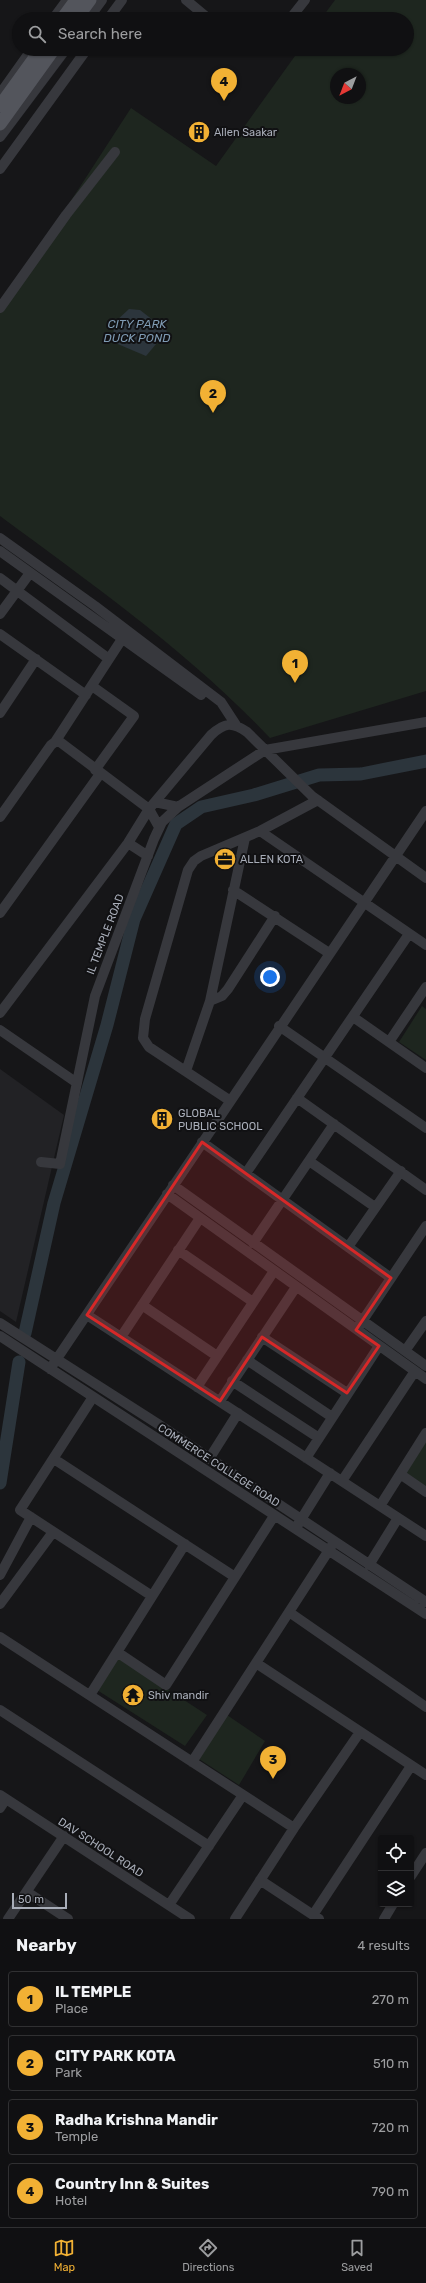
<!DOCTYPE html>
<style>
body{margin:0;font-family:Rubik,sans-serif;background:#1e1e20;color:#f1f3f6}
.controls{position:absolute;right:12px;bottom:12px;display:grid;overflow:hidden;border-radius:4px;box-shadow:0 1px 3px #0004}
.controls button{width:36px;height:36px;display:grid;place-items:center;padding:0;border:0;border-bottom:1px solid #303032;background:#101012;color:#f1f3f6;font:20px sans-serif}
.compass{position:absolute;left:330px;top:68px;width:36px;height:36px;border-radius:50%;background:#101012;box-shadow:0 1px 3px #0004;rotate:222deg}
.scale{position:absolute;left:12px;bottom:10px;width:55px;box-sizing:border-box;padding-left:4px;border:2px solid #a8adb8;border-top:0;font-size:11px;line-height:14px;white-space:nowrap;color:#a8adb8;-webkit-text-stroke:3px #111113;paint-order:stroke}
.you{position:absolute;left:270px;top:977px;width:14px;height:14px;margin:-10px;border:3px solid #fff;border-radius:50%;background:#1a73e8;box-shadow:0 0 0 6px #1a73e833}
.badge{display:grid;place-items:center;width:26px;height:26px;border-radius:50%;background:#f2b134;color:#111;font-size:13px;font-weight:700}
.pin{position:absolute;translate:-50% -33px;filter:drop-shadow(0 1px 2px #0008)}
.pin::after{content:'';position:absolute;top:21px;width:14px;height:12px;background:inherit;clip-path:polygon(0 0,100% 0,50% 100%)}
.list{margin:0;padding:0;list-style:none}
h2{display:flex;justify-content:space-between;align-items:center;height:52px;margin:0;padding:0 16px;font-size:17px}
h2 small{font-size:13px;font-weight:400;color:#9c9d9f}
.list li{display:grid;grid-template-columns:26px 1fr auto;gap:12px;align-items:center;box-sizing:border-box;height:56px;margin:0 8px 8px;padding:0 8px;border:1px solid #303032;border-radius:4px}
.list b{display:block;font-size:15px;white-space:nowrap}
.list p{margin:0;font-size:13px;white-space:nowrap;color:#9c9d9f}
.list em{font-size:13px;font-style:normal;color:#9c9d9f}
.icon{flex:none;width:22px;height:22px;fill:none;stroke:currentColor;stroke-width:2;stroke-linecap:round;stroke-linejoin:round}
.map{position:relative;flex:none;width:426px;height:1919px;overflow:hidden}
.search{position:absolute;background:#101012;box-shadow:0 1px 3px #0004;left:12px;right:12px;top:12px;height:44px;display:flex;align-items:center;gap:10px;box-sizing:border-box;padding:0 14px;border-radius:22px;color:#9c9d9f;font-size:15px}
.sheet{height:308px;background:#101012}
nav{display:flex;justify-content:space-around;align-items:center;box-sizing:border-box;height:56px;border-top:1px solid #303032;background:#101012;font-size:11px;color:#9c9d9f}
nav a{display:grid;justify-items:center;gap:2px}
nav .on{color:#f2b134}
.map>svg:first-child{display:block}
.built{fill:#222225}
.green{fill:#1e261f;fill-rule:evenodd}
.water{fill:#2c353c}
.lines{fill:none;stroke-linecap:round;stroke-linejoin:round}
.river{stroke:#2c353c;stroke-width:13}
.minor{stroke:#37383d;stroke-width:10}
.major{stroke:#53555c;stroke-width:13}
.marked{fill:#d62828;fill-opacity:0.2;stroke:#d62828;stroke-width:3;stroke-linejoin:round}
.labels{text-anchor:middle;stroke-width:4;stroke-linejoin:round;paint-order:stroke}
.poi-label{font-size:11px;fill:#a8adb8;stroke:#111113;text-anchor:start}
.street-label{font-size:11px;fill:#a8adb8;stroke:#111113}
.water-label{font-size:12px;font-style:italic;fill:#7f9bb3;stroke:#111113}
</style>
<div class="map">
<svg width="426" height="1919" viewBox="0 0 426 1919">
<rect width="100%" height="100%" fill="#161618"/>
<!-- built -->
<path class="built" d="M0,1069L64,1115L16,1322L0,1311Z"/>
<!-- green -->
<path class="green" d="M335,0H426V691L270,738C190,653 93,585 0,516V310L131,108L216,166L300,49H407V19H321ZM336,74H360V98H336Z
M422,1006L426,1009V1060L399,1042Z
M426,1440V1488L404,1473Z
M118,1657L207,1715L185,1746L97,1690Z
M227,1715L265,1741L239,1785L199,1759Z"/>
<!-- water -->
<path class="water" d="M129,309L140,310L167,331L146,356L113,342L114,323Z"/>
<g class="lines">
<!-- river -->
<path class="river" d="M25,1333L54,1203L107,1025L134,919L176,824L201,807L254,795L319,775L361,774L426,761
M0,1483L19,1362"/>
<!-- minor -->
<path class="minor" d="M186,0L209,19
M53,19L67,0
M88,19L102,0
M108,19L122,0
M290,19L305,0
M248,49L261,51L264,49
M0,94L32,49
M0,137L66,49
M0,169L87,49
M0,308L66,215L115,152
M0,538L95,606L221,702L236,725
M0,551L201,695
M0,578L109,659
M0,614L30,573
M0,634L86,695
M92,686L134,716L95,770
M0,713L36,659
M55,742L122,639
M155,802L178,807
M0,817L51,745L55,742H60L149,809L159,827
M260,831L426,945
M128,843L148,856
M233,890L329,953
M0,913L100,774
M210,1001L222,996L228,989L275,916
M0,1013L128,843L149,809L211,735C225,722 232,722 247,732L312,796L426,878
M353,1017L426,1068
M279,1026L426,1128
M0,1030L77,1083
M389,1042L426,987
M186,1071L210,1001L245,838
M297,1098L426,1190
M229,1100L149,1047L143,1038L145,1019L188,870L194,861L201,856L260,831L318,800
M202,1142L391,1278
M309,1161L375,1207
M41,1162L60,1164L95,996L154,839L162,822L178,807L265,750L426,722
M246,1173L409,934
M173,1185L426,1366
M167,1194L426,1379
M253,1243L334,1124
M348,1247L401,1171
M178,1250L253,1302
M142,1305L217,1356
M87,1315L426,1536
M0,1323L158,1424L426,1602
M359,1326L426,1226
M0,1336L426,1614
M121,1337L200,1218
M262,1337L347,1393
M405,1351L426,1321
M247,1360L332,1417
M50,1369L426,811
M232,1381L319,1438
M197,1387L274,1271
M93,1397L20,1510L152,1596
M220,1401L296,1287
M306,1458L379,1346
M54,1459L235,1577
M209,1459L238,1413
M400,1474L426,1492
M342,1481L415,1371
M380,1506L426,1433
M297,1526L330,1473
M369,1565L398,1518
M0,1575L31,1517
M0,1604L53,1532
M289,1612L426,1707
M0,1637L294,1828
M117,1652L166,1685L274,1516
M256,1663L426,1775
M90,1695L185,1544
M0,1710L209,1846
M192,1762L331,1547
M0,1795L190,1919
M0,1808L6,1799
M411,1876L426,1853
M260,1880L319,1919
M27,1892L68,1919
M169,1905L243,1795
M313,1915L411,1766
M8,1919L64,1836
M235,1919L294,1828L360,1732
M384,1919L393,1904"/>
<!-- major -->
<path class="major" d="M62,19L76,0
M76,19L90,0
M0,106L41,49
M0,124L54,49"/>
</g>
<!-- marked area -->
<path class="marked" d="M202,1142L391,1278L356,1330L379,1346L347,1393L262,1337L220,1401L87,1315Z"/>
<!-- icons -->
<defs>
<g id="building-disc" transform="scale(1.15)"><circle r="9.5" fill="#f2b134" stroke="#111113"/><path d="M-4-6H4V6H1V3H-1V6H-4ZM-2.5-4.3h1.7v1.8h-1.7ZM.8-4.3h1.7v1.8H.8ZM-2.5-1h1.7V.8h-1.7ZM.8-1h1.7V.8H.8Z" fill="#111"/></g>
<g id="office-disc" transform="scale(1.15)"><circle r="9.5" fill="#f2b134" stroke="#111113"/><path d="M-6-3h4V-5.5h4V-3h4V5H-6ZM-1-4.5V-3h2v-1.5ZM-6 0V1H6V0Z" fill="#111"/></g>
<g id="temple-disc" transform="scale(1.15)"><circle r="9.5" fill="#f2b134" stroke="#111113"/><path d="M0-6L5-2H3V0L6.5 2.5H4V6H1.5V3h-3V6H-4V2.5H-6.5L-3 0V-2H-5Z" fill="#111"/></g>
</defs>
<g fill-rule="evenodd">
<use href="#building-disc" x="199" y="132"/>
<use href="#office-disc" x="225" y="859"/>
<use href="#building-disc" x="162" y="1119"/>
<use href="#temple-disc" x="133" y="1695"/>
</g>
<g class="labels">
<!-- poi labels -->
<g class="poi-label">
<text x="214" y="136">Allen Saakar</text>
<text x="240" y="863">ALLEN KOTA</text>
<text x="178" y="1117">GLOBAL<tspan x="178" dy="13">PUBLIC SCHOOL</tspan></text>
<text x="148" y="1699">Shiv mandir</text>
</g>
<!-- street labels -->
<g class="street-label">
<text transform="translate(105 934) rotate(-69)" y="4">IL TEMPLE ROAD</text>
<text transform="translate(219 1465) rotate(33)" y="4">COMMERCE COLLEGE ROAD</text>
<text transform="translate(101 1847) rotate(33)" y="4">DAV SCHOOL ROAD</text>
</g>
<!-- water labels -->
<g class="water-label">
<text x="137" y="328">CITY PARK<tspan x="137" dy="14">DUCK POND</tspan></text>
</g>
</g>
</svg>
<div class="controls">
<button><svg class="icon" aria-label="locate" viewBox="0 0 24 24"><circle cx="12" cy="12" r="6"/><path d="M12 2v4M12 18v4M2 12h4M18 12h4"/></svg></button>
<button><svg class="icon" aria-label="layers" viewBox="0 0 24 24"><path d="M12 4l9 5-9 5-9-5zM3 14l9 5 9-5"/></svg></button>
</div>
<svg class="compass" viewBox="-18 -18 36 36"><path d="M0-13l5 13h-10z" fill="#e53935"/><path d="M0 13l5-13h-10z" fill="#9c9d9f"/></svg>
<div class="scale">50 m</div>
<div class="you"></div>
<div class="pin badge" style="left:295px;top:683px">1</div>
<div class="pin badge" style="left:213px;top:413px">2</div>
<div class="pin badge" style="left:273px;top:1779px">3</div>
<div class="pin badge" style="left:224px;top:101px">4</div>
<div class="search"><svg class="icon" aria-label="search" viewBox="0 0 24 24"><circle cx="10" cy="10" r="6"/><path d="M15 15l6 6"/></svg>Search here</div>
</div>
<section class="sheet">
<h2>Nearby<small>4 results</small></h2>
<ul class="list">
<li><span class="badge">1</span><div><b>IL TEMPLE</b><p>Place</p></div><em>270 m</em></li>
<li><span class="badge">2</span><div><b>CITY PARK KOTA</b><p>Park</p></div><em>510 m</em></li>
<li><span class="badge">3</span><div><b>Radha Krishna Mandir</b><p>Temple</p></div><em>720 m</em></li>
<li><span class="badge">4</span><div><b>Country Inn &amp; Suites</b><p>Hotel</p></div><em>790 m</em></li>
</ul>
</section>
<nav>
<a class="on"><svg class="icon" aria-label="map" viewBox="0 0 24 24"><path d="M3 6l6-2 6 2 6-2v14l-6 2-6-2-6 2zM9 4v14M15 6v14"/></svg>Map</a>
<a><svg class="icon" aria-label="directions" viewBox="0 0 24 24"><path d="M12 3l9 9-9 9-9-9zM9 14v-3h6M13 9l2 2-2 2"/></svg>Directions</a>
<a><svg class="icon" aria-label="saved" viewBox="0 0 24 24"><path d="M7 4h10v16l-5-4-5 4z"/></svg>Saved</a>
</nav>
